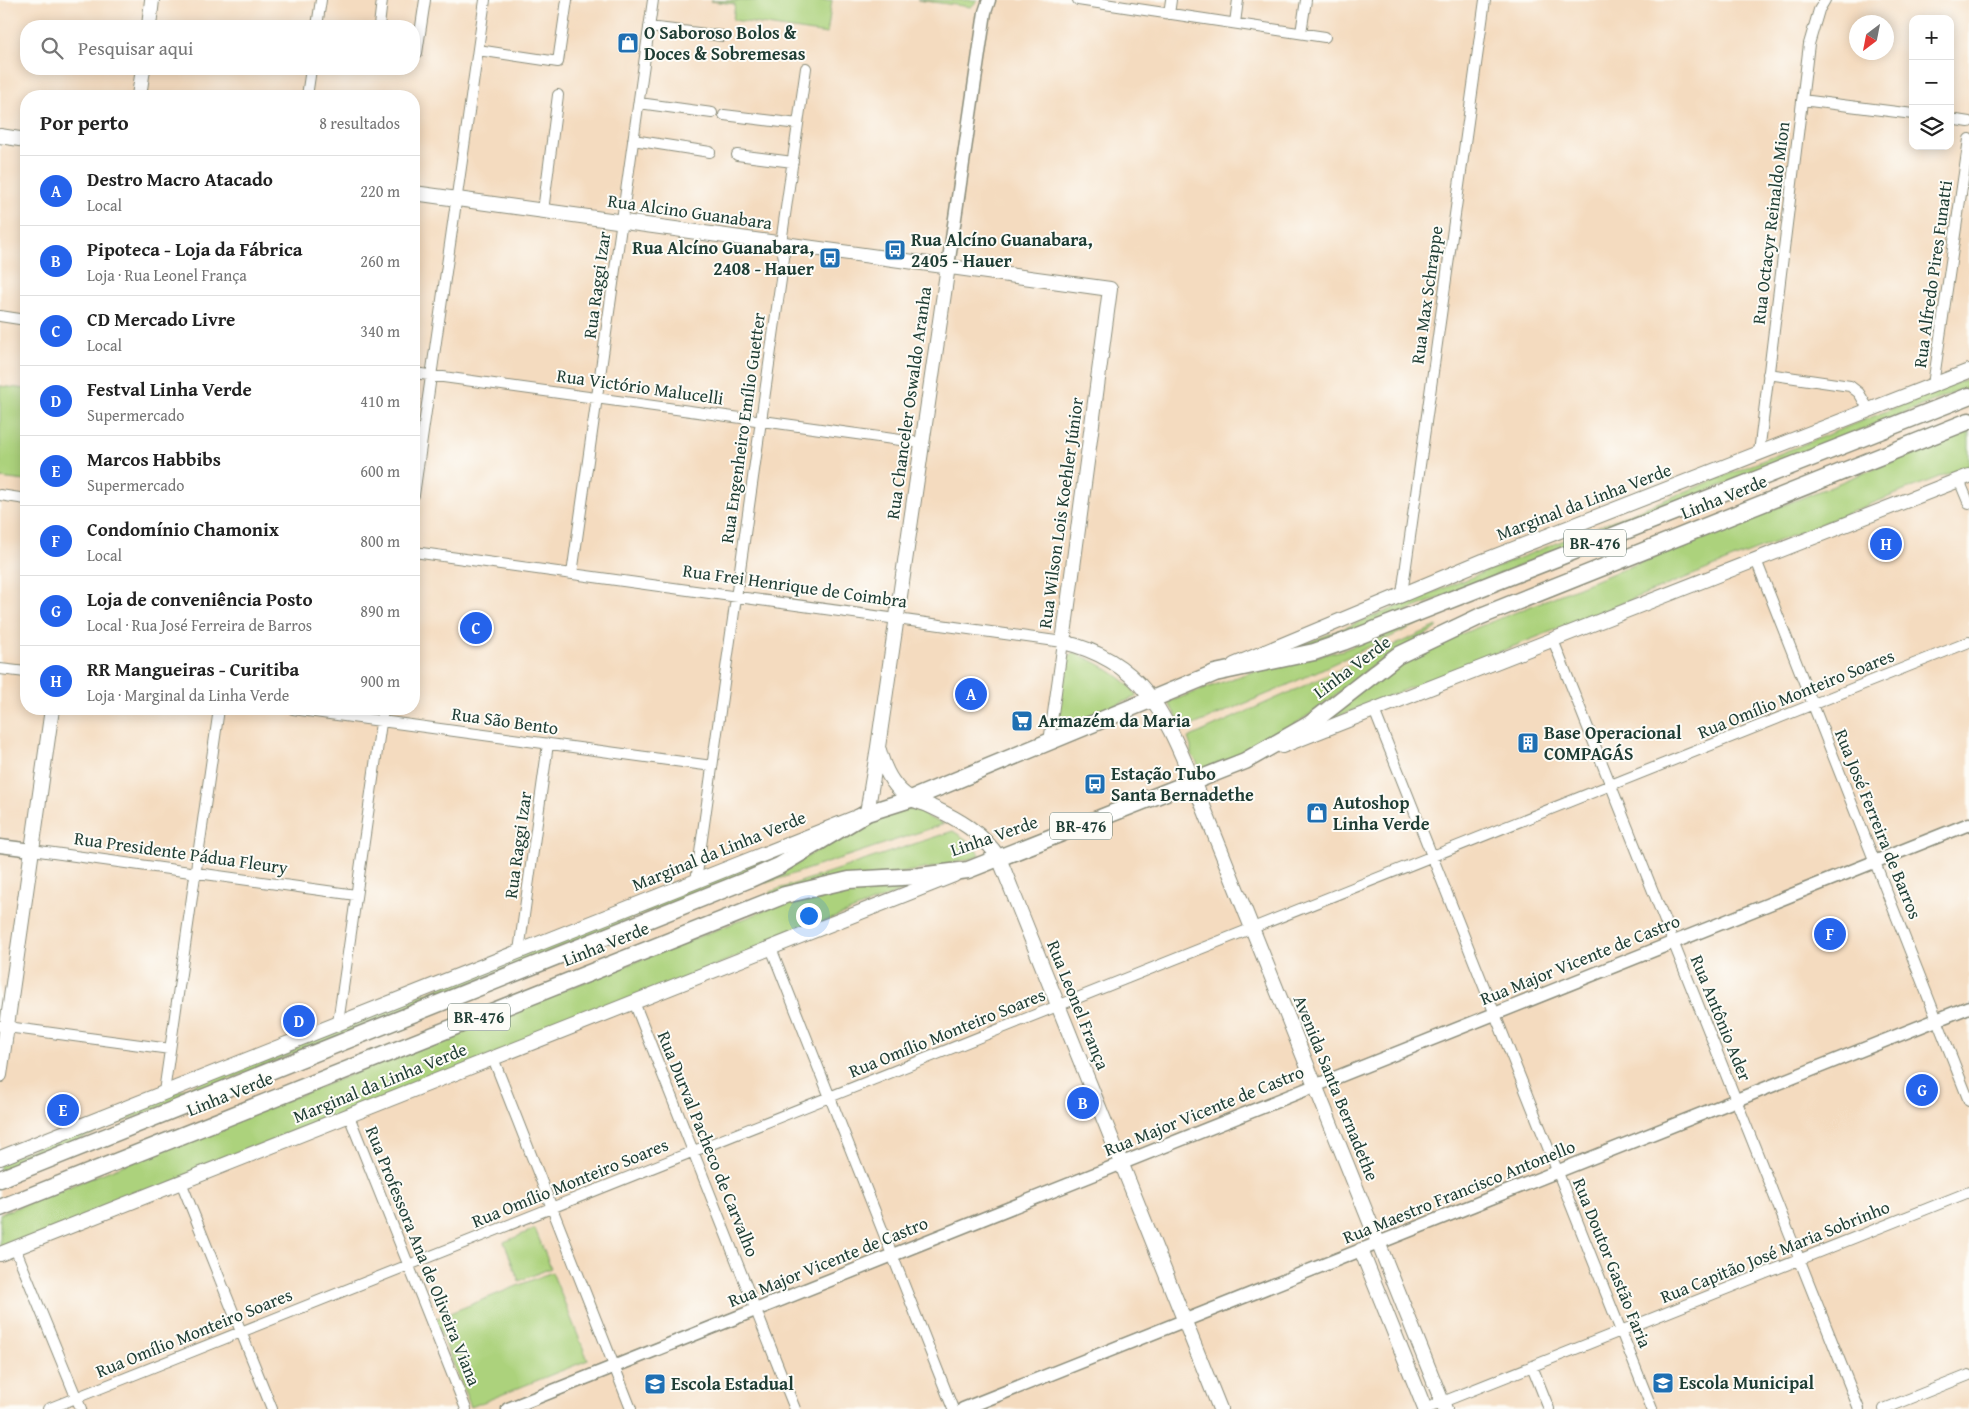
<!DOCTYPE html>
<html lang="pt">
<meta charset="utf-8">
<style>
body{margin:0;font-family:"Gentium Book Plus",serif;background:#f2f2f2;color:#222}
.controls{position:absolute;right:15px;top:15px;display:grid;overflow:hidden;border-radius:10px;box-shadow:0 2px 12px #0003}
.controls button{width:45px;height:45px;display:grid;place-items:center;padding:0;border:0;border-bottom:1px solid #e0e0e0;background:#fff;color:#222;font:25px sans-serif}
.compass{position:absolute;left:1849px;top:15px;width:45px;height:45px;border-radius:50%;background:#fff;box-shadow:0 2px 12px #0003;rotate:212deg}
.you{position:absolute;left:808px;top:915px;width:18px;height:18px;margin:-12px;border:4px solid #fff;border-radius:50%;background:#1a73e8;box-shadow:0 0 0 8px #1a73e833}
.badge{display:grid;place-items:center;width:32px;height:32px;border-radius:50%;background:#2563eb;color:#fff;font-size:16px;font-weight:700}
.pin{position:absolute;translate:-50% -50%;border:2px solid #fff;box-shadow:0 1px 5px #0006}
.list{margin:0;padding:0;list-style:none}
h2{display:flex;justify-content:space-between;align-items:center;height:65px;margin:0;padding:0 20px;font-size:21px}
h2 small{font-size:16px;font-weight:400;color:#767676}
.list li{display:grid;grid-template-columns:32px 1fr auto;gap:15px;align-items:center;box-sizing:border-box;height:70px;padding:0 20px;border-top:1px solid #e0e0e0}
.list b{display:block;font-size:19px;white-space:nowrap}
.list p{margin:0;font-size:16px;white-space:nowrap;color:#767676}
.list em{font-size:16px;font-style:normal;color:#767676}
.icon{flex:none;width:28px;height:28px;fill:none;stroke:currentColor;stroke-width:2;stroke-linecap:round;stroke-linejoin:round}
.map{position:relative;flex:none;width:1969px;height:1409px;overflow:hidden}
.search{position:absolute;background:#fff;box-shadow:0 2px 12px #0003;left:20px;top:20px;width:400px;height:55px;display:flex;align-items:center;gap:12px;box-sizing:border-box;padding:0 18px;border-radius:20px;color:#767676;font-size:19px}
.panel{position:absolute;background:#fff;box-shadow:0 2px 12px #0003;left:20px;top:90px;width:400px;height:625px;border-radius:20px}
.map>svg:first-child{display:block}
.green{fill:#acd27c;stroke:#668858}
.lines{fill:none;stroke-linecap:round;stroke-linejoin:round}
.minor-casing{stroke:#8a8c7a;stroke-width:12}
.tertiary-casing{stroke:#8a8c7a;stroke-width:15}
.secondary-casing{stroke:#8a8c7a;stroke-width:16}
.trunk-casing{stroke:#8a8c7a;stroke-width:19}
.minor{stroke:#fff;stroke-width:10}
.tertiary{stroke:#fff;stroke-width:12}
.secondary{stroke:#fff;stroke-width:14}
.trunk{stroke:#fff;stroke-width:16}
.labels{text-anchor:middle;stroke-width:4;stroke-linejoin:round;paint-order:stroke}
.shield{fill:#fdfcf7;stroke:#62766e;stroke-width:1}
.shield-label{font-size:16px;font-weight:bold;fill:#1f3d34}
.poi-label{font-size:18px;font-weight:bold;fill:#1f3d34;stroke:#fdfcf7;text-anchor:start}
.street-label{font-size:18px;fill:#1f3d34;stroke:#fdfcf7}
</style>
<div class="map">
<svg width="1969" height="1409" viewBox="0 0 1969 1409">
<rect width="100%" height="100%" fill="#fdfcf7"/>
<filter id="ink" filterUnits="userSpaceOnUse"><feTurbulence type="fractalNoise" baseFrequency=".02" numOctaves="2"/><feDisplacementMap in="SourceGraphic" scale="10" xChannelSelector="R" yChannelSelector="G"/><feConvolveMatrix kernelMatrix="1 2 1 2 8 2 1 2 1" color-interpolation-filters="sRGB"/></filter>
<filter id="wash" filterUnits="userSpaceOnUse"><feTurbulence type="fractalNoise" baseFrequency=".0096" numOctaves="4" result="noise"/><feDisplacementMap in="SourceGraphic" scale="20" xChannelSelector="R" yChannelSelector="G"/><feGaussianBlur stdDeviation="1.12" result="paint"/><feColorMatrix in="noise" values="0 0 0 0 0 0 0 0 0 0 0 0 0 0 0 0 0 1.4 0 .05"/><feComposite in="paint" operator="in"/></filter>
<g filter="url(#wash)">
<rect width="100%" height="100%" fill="#f4dbbf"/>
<!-- green -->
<path class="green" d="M832,0L827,34L733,20L735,4L711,1Z
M917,0H978L971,7Z
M1969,378V387L1344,636L1292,649Z
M0,386L26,389V481L0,478Z
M1969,431V465L1321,723L1374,680L1436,644Z
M1432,616L1433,617L1277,690L1184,729L1168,702L1248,673L1343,650Z
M1437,626V628L1372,666L1315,711L1284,731L1236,756L1200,770L1196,760L1191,755V747L1188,738Z
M1072,653C1085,654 1137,684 1136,697L1061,727L1058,726L1057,721L1066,660Z
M902,808L923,812L927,817L944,824L766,883L765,881L863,824Z
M953,831L967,840L981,856L942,866L771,895L770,892Z
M810,840L776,861L0,1171V1162Z
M916,885L0,1252V1214L771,908C823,891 863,890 916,885Z
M535,1229L551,1268L519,1281L504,1242Z
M552,1272L588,1360L471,1407L435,1319Z"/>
</g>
<g filter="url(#ink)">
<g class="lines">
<!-- minor casing -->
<g class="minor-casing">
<path id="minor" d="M1078,0L1325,37
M1169,14L1171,0
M1235,23L1238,0
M317,26L321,0
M379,26L382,0
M649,27L723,36
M1301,33L1306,0
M478,50L558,62L567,0
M417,53L425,0
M307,96L311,69
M1802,100L1913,114
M639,103L712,113
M724,115L798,124
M1950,119L1969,122
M633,140L710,152
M737,155L793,162
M543,211L558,95
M0,316L26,320
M414,373L922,443
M1768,374L1850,386L1859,393L1869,410
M1933,385L1969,139
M1759,453L1809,44L1819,10L1825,0
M1959,480L1969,504
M0,495L26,499
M414,495L485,0
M414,552L1063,642L1049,742
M1756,560L1969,1101
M572,574L653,0
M1402,594L1485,0
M1553,640L1859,1409
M0,669L26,672
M293,709L712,766
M1374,710L1652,1409
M32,850L356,895
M696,881L784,258L781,243L806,68
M771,948L953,1409
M519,951L548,744
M634,1002L795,1409
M338,1023L383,709
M0,1026L170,1049
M493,1058L631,1409
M164,1092L219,709
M349,1116L466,1409
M181,1182L272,1409
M15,1248L81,1409
M1532,1366L1549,1409
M48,1409L1969,642
M1425,1409L1969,1192
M1884,1409L1969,1375"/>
</g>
<!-- tertiary casing -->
<g class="tertiary-casing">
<path id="tertiary" d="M948,266L985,12L989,0
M0,846L32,850
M508,1409L1969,824
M963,1409L1969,1007"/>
</g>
<!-- secondary casing -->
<g class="secondary-casing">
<path id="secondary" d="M149,26L152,0
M139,96L143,69
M0,136L26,140
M414,193L1110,289L1063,642C1143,661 1164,713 1193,781L1445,1409
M1234,665L1483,561L1969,371
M1282,746L1969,476
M879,750C884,769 893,788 910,798C916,802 925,803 932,807C958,819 983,833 999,858L1220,1409
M0,1075L52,709
M0,1158L867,813L878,747L948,266
M1361,1250L1425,1409
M0,1254L954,875"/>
</g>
<!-- trunk casing -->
<g class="trunk-casing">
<path id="trunk" d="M0,1179L750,879L779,866L867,813L911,799L1215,673L1314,652L1343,642L1969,396
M0,1208L785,895L849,880L919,876L968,870L1245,761L1310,724L1397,656L1481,616L1969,421"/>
</g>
<!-- minor -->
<use href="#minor" class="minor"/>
<!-- tertiary -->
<use href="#tertiary" class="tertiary"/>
<!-- secondary -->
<use href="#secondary" class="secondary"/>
<!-- trunk -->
<use href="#trunk" class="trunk"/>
</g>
</g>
<!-- icons -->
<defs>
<g id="shop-square" transform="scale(1.125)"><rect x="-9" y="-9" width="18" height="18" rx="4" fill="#1f6fb2" stroke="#fdfcf7"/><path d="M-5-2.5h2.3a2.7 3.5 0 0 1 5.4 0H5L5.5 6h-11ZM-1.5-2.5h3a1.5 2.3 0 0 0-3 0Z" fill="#fff"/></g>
<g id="bus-square" transform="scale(1.125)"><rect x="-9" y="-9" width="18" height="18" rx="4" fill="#1f6fb2" stroke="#fdfcf7"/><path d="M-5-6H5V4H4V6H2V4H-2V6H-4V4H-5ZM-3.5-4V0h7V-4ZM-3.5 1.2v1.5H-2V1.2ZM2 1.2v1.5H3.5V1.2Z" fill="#fff"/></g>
<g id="supermarket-square" transform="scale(1.125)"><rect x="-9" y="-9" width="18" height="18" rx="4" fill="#1f6fb2" stroke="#fdfcf7"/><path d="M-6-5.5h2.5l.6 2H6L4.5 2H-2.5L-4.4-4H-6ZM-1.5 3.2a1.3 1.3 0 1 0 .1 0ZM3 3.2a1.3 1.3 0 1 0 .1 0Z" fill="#fff"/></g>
<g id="building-square" transform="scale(1.125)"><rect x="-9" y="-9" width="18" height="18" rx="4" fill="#1f6fb2" stroke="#fdfcf7"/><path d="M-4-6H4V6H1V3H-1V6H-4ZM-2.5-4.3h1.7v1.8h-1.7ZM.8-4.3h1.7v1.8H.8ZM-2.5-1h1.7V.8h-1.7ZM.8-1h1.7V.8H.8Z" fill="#fff"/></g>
<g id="school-square" transform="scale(1.125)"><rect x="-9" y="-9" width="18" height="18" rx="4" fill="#1f6fb2" stroke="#fdfcf7"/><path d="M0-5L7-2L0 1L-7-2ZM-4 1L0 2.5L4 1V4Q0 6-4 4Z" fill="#fff"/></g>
</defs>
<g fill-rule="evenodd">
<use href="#shop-square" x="628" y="43"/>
<use href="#bus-square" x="895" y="250"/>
<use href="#bus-square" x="830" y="258"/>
<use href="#supermarket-square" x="1022" y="721"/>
<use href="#building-square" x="1528" y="743"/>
<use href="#bus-square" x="1095" y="784"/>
<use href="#shop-square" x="1317" y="813"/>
<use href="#school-square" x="1663" y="1383"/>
<use href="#school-square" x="655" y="1384"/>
</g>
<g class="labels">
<!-- shield labels -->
<g class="shield">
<rect x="1564" y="529.5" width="62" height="27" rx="4"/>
<rect x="1050" y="812.5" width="62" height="27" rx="4"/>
<rect x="448" y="1003.5" width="62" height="27" rx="4"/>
</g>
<g class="shield-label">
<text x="1595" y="549">BR-476</text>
<text x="1081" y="832">BR-476</text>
<text x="479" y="1023">BR-476</text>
</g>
<!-- poi labels -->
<g class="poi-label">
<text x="644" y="39">O Saboroso Bolos &amp;<tspan x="644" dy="21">Doces &amp; Sobremesas</tspan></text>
<text x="911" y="246">Rua Alcíno Guanabara,<tspan x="911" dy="21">2405 - Hauer</tspan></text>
<text x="814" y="254" text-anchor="end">Rua Alcíno Guanabara,<tspan x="814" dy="21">2408 - Hauer</tspan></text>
<text x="1038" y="727">Armazém da Maria</text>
<text x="1544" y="739">Base Operacional<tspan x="1544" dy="21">COMPAGÁS</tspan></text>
<text x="1111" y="780">Estação Tubo<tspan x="1111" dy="21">Santa Bernadethe</tspan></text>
<text x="1333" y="809">Autoshop<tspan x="1333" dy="21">Linha Verde</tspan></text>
<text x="1679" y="1389">Escola Municipal</text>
<text x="671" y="1390">Escola Estadual</text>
</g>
<!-- street labels -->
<g class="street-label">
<text transform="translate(690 212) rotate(8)" y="6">Rua Alcino Guanabara</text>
<text transform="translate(1771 223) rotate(-83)" y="6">Rua Octacyr Reinaldo Mion</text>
<text transform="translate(1933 274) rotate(-82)" y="6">Rua Alfredo Pires Funatti</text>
<text transform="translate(597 285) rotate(-82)" y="6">Rua Raggi Izar</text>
<text transform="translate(1427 295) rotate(-82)" y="6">Rua Max Schrappe</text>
<text transform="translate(640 387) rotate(8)" y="6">Rua Victório Malucelli</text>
<text transform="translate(909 403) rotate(-82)" y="6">Rua Chanceler Oswaldo Aranha</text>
<text transform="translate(743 428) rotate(-82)" y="6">Rua Engenheiro Emílio Guetter</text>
<text transform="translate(1724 497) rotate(-22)" y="6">Linha Verde</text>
<text transform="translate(1584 502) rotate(-21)" y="6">Marginal da Linha Verde</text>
<text transform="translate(1061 513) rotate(-82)" y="6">Rua Wilson Lois Koehler Júnior</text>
<text transform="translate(795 586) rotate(8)" y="6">Rua Frei Henrique de Coimbra</text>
<text transform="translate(1352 667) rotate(-37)" y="6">Linha Verde</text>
<text transform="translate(1796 694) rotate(-22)" y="6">Rua Omílio Monteiro Soares</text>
<text transform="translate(505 721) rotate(8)" y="6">Rua São Bento</text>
<text transform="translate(1878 824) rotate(68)" y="6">Rua José Ferreira de Barros</text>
<text transform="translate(994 836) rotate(-19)" y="6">Linha Verde</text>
<text transform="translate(518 845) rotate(-82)" y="6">Rua Raggi Izar</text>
<text transform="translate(719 851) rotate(-22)" y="6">Marginal da Linha Verde</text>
<text transform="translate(181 853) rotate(8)" y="6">Rua Presidente Pádua Fleury</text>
<text transform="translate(606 944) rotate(-22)" y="6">Linha Verde</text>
<text transform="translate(1580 960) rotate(-22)" y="6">Rua Major Vicente de Castro</text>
<text transform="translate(1078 1005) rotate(68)" y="6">Rua Leonel França</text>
<text transform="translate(1721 1018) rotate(68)" y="6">Rua Antônio Ader</text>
<text transform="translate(947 1033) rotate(-22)" y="6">Rua Omílio Monteiro Soares</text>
<text transform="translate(380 1083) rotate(-22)" y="6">Marginal da Linha Verde</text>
<text transform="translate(1336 1088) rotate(68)" y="6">Avenida Santa Bernadethe</text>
<text transform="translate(230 1094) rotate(-22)" y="6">Linha Verde</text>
<text transform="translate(1204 1111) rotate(-22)" y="6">Rua Major Vicente de Castro</text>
<text transform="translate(708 1144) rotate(68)" y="6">Rua Durval Pacheco de Carvalho</text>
<text transform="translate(570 1183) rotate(-22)" y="6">Rua Omílio Monteiro Soares</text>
<text transform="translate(1459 1192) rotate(-22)" y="6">Rua Maestro Francisco Antonello</text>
<text transform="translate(1775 1252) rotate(-22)" y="6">Rua Capitão José Maria Sobrinho</text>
<text transform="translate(423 1256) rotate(68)" y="6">Rua Professora Ana de Oliveira Viana</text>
<text transform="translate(828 1262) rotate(-22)" y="6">Rua Major Vicente de Castro</text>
<text transform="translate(1612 1263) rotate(68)" y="6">Rua Doutor Gastão Faria</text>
<text transform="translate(194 1333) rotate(-22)" y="6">Rua Omílio Monteiro Soares</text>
</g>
</g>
</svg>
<div class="controls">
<button>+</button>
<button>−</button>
<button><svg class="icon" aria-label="layers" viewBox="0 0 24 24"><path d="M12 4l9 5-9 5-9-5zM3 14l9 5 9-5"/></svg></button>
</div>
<svg class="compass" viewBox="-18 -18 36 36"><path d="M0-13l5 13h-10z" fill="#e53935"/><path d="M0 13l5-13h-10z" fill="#767676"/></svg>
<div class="you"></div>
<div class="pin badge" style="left:971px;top:694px">A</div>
<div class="pin badge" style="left:1083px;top:1103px">B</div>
<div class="pin badge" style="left:476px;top:628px">C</div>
<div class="pin badge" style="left:299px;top:1021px">D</div>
<div class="pin badge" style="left:63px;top:1110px">E</div>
<div class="pin badge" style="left:1830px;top:934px">F</div>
<div class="pin badge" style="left:1922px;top:1090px">G</div>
<div class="pin badge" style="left:1886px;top:544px">H</div>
<div class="search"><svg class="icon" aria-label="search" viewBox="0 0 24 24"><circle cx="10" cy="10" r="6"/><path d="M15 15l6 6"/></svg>Pesquisar aqui</div>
<section class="panel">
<h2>Por perto<small>8 resultados</small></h2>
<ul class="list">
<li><span class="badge">A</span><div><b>Destro Macro Atacado</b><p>Local</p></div><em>220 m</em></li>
<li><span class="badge">B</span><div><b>Pipoteca - Loja da Fábrica</b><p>Loja · Rua Leonel França</p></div><em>260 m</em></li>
<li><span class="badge">C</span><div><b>CD Mercado Livre</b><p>Local</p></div><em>340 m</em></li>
<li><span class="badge">D</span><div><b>Festval Linha Verde</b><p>Supermercado</p></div><em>410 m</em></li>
<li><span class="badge">E</span><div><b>Marcos Habbibs</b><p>Supermercado</p></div><em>600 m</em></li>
<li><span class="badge">F</span><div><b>Condomínio Chamonix</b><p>Local</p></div><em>800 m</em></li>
<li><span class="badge">G</span><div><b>Loja de conveniência Posto</b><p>Local · Rua José Ferreira de Barros</p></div><em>890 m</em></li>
<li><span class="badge">H</span><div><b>RR Mangueiras - Curitiba</b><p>Loja · Marginal da Linha Verde</p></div><em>900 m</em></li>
</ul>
</section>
</div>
